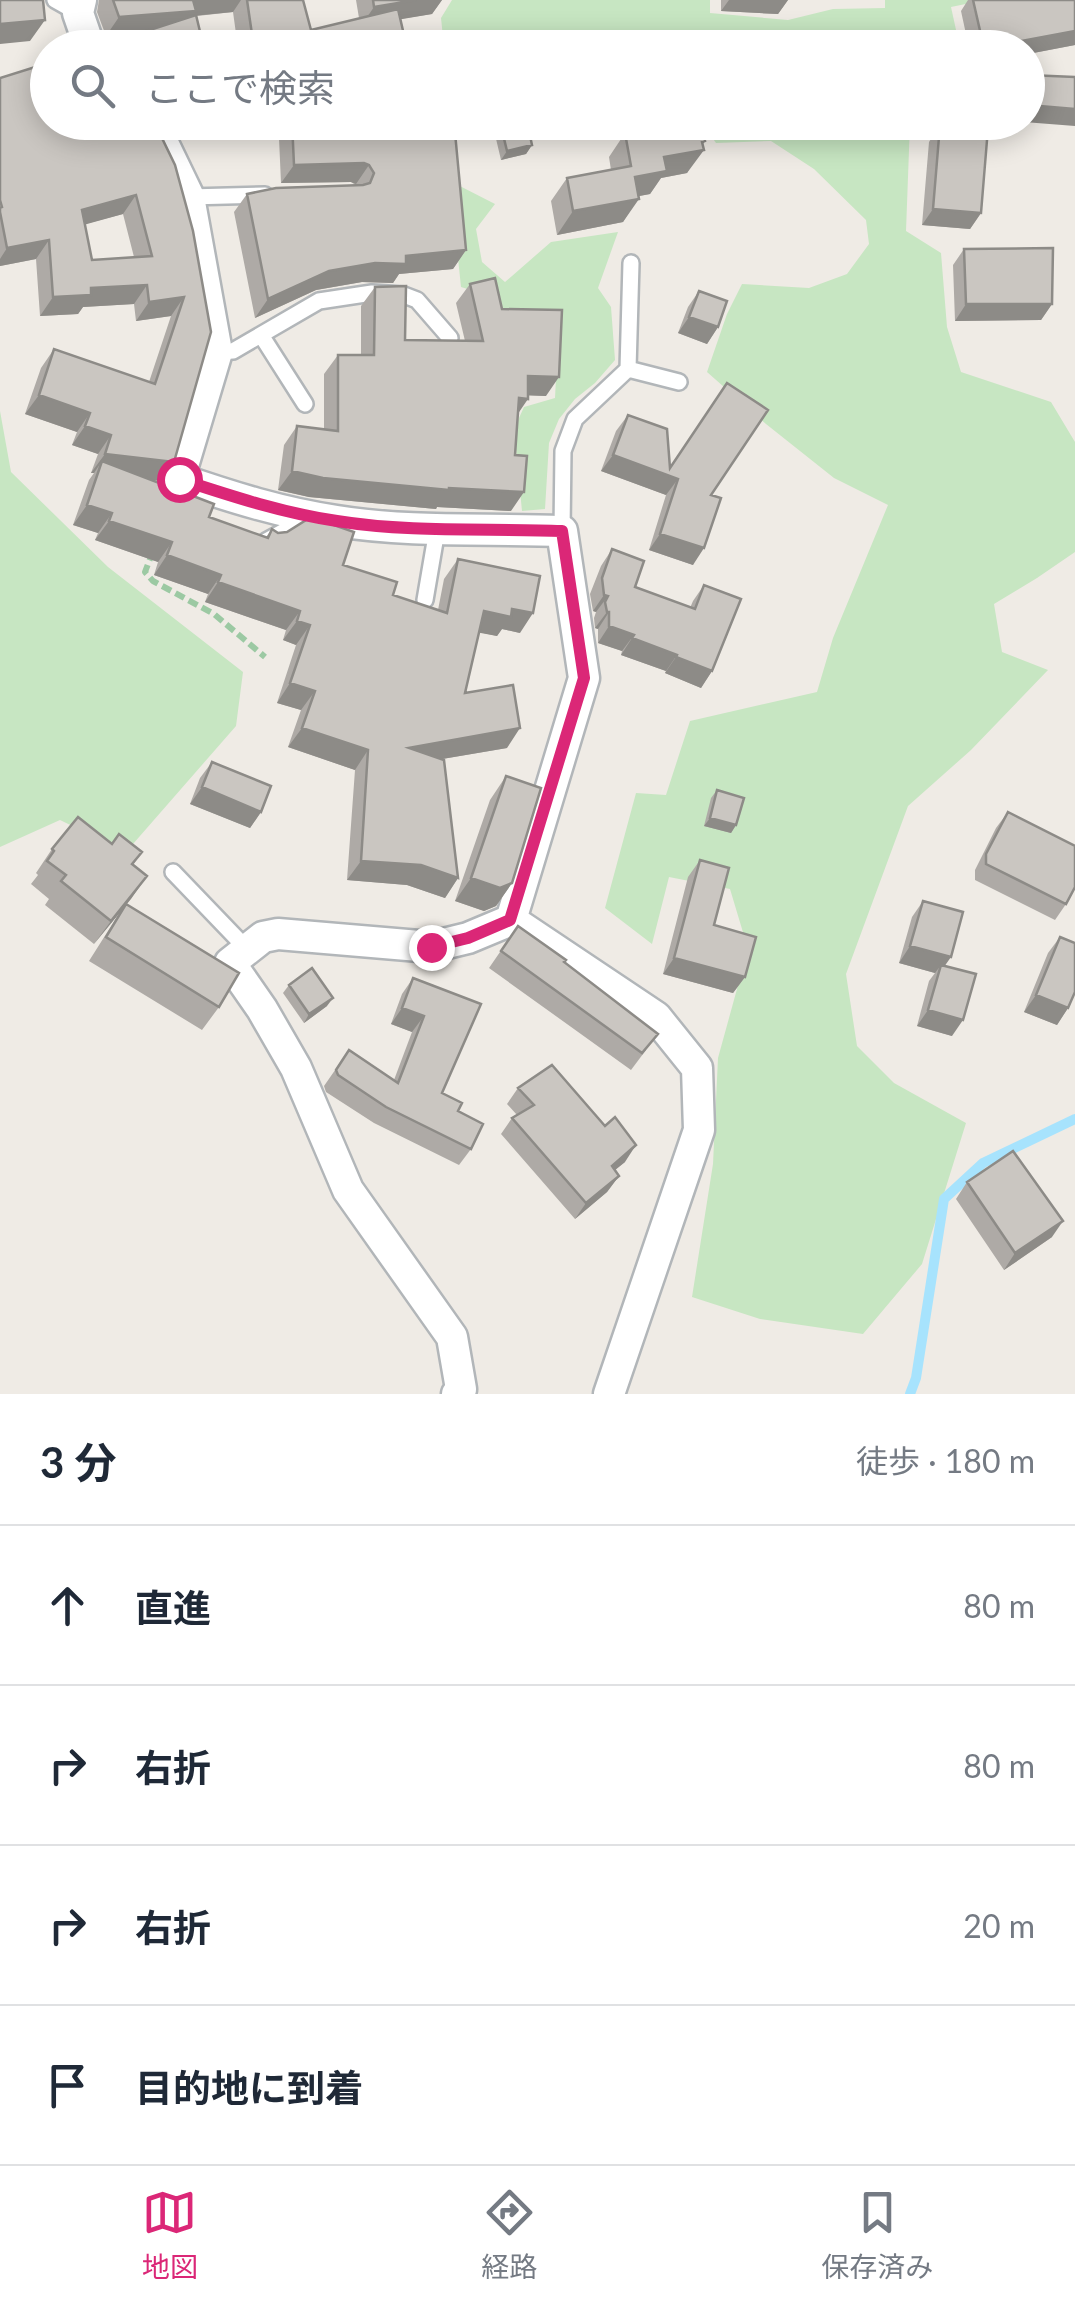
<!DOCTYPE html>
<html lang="ja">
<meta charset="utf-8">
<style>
body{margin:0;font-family:Lato,"Noto Sans JP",sans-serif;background:#f2f2f3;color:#1f2937}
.stop{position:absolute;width:30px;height:30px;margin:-22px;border:8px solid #db2777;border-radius:50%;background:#fff}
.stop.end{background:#db2777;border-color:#fff;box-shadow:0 2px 10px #0008}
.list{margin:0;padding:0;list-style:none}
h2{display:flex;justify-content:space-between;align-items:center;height:130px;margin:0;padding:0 40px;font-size:42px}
h2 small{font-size:32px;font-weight:400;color:#747a83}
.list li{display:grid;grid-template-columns:65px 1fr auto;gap:30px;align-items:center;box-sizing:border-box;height:160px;padding:0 40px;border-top:2px solid #e0e1e3}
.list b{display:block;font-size:38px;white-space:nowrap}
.list em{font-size:32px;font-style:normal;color:#747a83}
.icon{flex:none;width:55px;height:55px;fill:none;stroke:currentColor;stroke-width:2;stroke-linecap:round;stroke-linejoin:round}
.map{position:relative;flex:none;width:1075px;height:1394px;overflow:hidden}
.search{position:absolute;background:#fff;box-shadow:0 5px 25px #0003;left:30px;right:30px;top:30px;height:110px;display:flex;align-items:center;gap:25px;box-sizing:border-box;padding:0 35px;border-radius:55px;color:#747a83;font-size:38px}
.sheet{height:770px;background:#fff}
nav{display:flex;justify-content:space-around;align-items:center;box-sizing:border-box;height:140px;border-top:2px solid #e0e1e3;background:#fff;font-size:28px;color:#747a83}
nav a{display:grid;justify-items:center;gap:5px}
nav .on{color:#db2777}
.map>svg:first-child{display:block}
.green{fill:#c7e6c2}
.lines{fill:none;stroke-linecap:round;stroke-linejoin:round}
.stream{stroke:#a7e3fd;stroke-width:10}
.lane-casing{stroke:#b2b6b9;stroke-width:20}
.street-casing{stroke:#b2b6b9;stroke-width:35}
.path{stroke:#9cc9a3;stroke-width:6;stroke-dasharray:10 5;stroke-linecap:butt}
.lane{stroke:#fff;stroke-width:15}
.street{stroke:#fff;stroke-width:30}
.wall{fill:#aeaaa6;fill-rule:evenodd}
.shaded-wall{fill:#8d8b87}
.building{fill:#cac6c1;stroke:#8d8b87;stroke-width:2.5;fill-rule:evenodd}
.route{stroke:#db2777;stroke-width:12}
</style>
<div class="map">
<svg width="1075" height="1394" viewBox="0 0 1075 1394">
<rect width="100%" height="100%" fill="#efebe5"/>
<!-- green -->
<path class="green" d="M452,0H710V13L788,20L833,9L885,8V0H985L951,7L960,48L444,47L441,18Z
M702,123H943H910L906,231L941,253L947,327L961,372L1051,402L1075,442V552L1037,578L994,604L1002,652L1048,670L971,750L908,806L846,974L857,1046L894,1083L966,1123L922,1264L863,1334L760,1319L692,1297L713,1164L718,1058L748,949L730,889L669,877L652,944L605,908L636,793L666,795L690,721L817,692L833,638L888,505L834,478L766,424L707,372L727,314L742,284L809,288L847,274L869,244L866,220L814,169L771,141L716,143Z
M450,181L495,204L476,229L482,262L505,282L551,242L618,232L598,288L611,307L615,360L595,383L575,399L559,419L549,443L545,509L522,511L514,429L524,407L555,398L559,320L506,317L490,296L461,287Z
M0,411L11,472L108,567L243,672L236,726L126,852L60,820L0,847Z"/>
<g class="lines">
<!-- stream -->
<path class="stream" d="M910,1394L916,1378L944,1199L983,1163L1075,1119"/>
<!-- lane casing -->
<g class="lane-casing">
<path id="lane" d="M55,0L78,13
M189,197L265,195
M261,335L305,404
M217,352L233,351L319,301L372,293L404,295L417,300L450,338
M628,369L631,263
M562,531L563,451L575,419L628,369L679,382
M266,541L308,518
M425,600L437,530
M173,872L246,948"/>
</g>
<!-- street casing -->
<g class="street-casing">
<path id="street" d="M81,0L78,13L90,48
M148,122L162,141L189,197L217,352L179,479C231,497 282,513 337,521C411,533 487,528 562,531L584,678L511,920
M511,920L656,1017L697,1068L699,1130L609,1394
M457,1394L461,1389L452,1337L348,1190L296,1068L262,1009L230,963L263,937L278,934L431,947L468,938L511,920"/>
</g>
<!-- path -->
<path class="path" d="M153,551L145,572L153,581L214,614L265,657"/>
<!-- lane -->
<use href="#lane" class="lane"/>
<!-- street -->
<use href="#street" class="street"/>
</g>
<!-- wall -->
<path class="wall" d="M99,0H303L311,30L359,18L356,0H442L432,14L400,19L407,48H238L233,12L197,16L204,48H121L128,37L141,33L106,36L97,12Z
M721,0H788L778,14L721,11Z
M968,0H1075V45L1028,54V48H969L961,11Z
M0,78L193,231L174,462L161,481L150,479L209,517L266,537L272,529L343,565L393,595L438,610L444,579L458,559L520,633L502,629L497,636L479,632L465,693L507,748L442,759L458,878L445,898L407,885L347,880L355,770L288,747L301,710L277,703L296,645L283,640L286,630L205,602L208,594L154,575L158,562L95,540L98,533L73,525L89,480L94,473H91L98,454L72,445L77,432L25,414L41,368L54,349L149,382L171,316L136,321L134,304L83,307L78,314L40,316L36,259L0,266ZM123,214L134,257L92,260L85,224Z
M290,122H454L466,250L453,269L399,274L393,283L362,282L316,290L255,318L234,212L247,194L357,186L351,182L281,183L279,138Z
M496,122H527L532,145L526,154L501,160L493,126Z
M618,122H701L702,145L687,173L661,178L650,194L639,196L623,222L557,235L551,201L567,178L611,170L609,157L621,139Z
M940,125L981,213L970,229L922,225L929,142Z
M964,249L1052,304L1041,320L955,321L953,265Z
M470,284L502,309L546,396L528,395L518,413L511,511L437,507L436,509L309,497L278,490L284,445L297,426L324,429V374L338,355H361V306L375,287L405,340L465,341L456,303Z
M699,291L718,327L707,344L678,333L688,307Z
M628,415L670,467L711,495L693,565L649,550L666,495L601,471L616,431Z
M612,549L635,587L690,608L693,601L704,585L712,671L701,688L665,673L666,671L621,655L622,651L598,643V629L595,628L594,618L596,612L593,611L590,594L601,566Z
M212,762L261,812L250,828L190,804L200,778Z
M506,776L512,883L496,906L484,911L455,901L490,800Z
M717,790L736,825L731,833L704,826L711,798Z
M1008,812L1066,904L1055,920L975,880V870L996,828Z
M112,844L142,852L133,865L127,904L219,1007L202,1030L89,961L120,912L94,944L45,905L49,899L31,884L38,875L36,873L52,849Z
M700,860L714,925L745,977L733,993L663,974L688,877Z
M923,901L945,966L952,1036L917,1026L929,981L935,973L899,963L912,917Z
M518,926L564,962L646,1050L631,1070L489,968Z
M1060,937L1068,1008L1057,1025L1024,1012L1048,953Z
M413,978L442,1093L458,1111L471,1149L459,1165L374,1123L326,1092L324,1086L349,1050L394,1080L412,1032L391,1024L402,994Z
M289,985L327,1006L304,1023L283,993Z
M518,1088L625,1162L615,1170L619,1176L607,1192L575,1219L501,1134L512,1118L517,1115L507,1104Z
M967,1182L1052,1237L1004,1270L956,1199Z"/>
<!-- shaded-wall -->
<path class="shaded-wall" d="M192,0H241L233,12L192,16L182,30L106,36L119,17Z
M416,0H442L432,14L361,26L374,7Z
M729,0H788L778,14L721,11Z
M45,20L30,41L0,44V24Z
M1075,31V45L1028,54V48H986Z
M1028,105L1075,109V126L1024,122H1028Z
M179,122H195L175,127Z
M705,141L698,151L704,150L687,173L661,178L650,194L618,200L635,177L664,157Z
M532,145L526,154L501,160L507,151Z
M364,163L369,165L356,184L351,182L281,183L294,165Z
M136,195L123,214L69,229L82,210Z
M639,199L623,222L557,235L573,211Z
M933,209L981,213L970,229L922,225Z
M49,240L36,259L0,266V259L7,248Z
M466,250L453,269L399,274L393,283L362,282L316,290L255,318L268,299L329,271L406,256Z
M147,285L134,304L83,307L78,314L40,316L53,297L91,288Z
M184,297L171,316L136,321L149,302Z
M966,304H1052L1041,320L955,321Z
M689,317L718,327L707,344L678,333Z
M528,376L559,377L546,396L515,395Z
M39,395L90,413L77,432L25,414Z
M519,398L528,399L515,418Z
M85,426L111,435L98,454L72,445Z
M105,454L174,462L161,481L98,473L102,461L94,473H91Z
M613,455L678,479L666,495L601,471Z
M292,471L449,488L524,492L511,511L437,507L436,509L309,497L278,490Z
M87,505L112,513L98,533L73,525Z
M109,521L172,542L158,562L95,540Z
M660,534L704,548L693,565L649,550Z
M167,555L221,575L208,594L154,575Z
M218,582L300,611L286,630L205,602Z
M604,595L608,596L596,612L593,611Z
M512,609L533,613L520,633L502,629L497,636L470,631L484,611Z
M607,612H609L598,629L595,628Z
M297,621L310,625L296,645L283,640Z
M609,626L634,635L622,651L598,643Z
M632,638L677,655L666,671L621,655Z
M676,657L712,671L701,688L665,673Z
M290,683L315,691L301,710L277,703Z
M302,728L368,750L355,770L288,747Z
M520,728L507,748L395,767L409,748Z
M202,787L261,812L250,828L190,804Z
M710,818L736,825L731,833L704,826Z
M361,861L421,865L458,878L445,898L407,885L347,880Z
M147,876L131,899L94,944L111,921Z
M471,878L512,883L496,906L484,911L455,901Z
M910,946L951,957L939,974L941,965L935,973L899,963Z
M674,958L745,977L733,993L663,974Z
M1036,995L1068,1008L1057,1025L1024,1012Z
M333,998L327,1006L304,1023L309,1014Z
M402,1008L424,1016L412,1032L391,1024Z
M928,1010L963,1020L952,1036L917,1026Z
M636,1145L625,1162L600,1182L612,1166Z
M619,1176L607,1192L575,1219L586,1203Z
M1063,1221L1052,1237L1004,1270L1015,1253Z"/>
<!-- building -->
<path class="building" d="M0,0H43L45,20L0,24Z
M113,0H193L196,11L119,17Z
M247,0H303L311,30L398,9L407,48H254Z
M373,0H416L374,7Z
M973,0H1075V31L984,48Z
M196,15L204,48H135L128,37Z
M48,63V122H152L159,132L175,165L193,231L211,332L174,462L105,454L111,435L85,426L90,413L39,395L54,349L155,384L184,297L149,302L147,285L91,288V295L53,297L49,240L7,248L0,212V208L2,207L0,200V78ZM136,195L152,256L92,260L82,210Z
M1028,75L1075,77V109L1028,105Z
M292,122H454L466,250L406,256V264L375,263L329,271L268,299L247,194L276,188L363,185L370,183L374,173L369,165L364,163L294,165Z
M500,122H527L532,145L507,151Z
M638,122H701L705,141L702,142L704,150L664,157L667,171L635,177L639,199L573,211L567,178L631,166L625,133L640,130Z
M940,125L988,128L981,213L933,209Z
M1053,248L1052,304H966L964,249Z
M495,278L502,309L562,310L559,377L528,376V399L519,398L515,455L527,456L524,492L449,488V490L323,478L292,471L297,426L338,431V355H374L375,287L406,286L405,340L483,341L470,284Z
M699,291L727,301L718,327L689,317Z
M727,383L768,410L711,495L721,498L704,548L660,534L678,479L613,455L628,415L667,429L670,468Z
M102,461L214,504L209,517L268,538L272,529L278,533L287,532L311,517L354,532L343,565L397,582L393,595L447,613L458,559L540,576L533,613L512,609L511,617L484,611L465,693L513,685L520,728L409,748L444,760L458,878L421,865L361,861L368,750L302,728L315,691L290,683L310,625L297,621L300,611L218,582L221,575L167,555L172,542L109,521L112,513L87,505Z
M612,549L644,561L635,587L695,609L704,585L741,599L712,671L676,657L677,655L632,638L634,635L609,626V612H607L605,602L608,596L604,595L602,578Z
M212,762L271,786L261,812L202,787Z
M506,776L541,788L512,883L500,888L471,878Z
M717,790L744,798L736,825L710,818Z
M1008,812L1075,846V887L1066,904L986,864V854Z
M78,817L112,844L119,834L142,852L132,864L147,876L111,921L61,881L66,875L47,861L54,851L52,849Z
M700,860L729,868L714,925L756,937L745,977L674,958Z
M923,901L963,912L951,957L910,946Z
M126,904L239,973L219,1007L106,937Z
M518,926L566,960L564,962L658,1034L642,1053L501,951Z
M1060,937L1075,943V992L1068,1008L1036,995Z
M941,965L976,974L963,1020L928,1010Z
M312,968L333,998L309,1014L289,985Z
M413,978L481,1004L442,1093L462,1103L458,1111L483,1124L471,1149L386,1107L338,1075L336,1070L349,1050L398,1083L424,1016L402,1008Z
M552,1065L605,1126L615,1117L636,1145L612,1166L619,1176L586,1203L512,1118L534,1105L518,1088Z
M1013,1151L1063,1221L1015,1253L967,1182Z"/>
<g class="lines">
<!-- route -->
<path class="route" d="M179,479C231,496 282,513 337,521C411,533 487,528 562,531L584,678L510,920L468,938L431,947"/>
</g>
</svg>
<div class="stop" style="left:179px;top:479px"></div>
<div class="stop end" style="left:431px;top:947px"></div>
<div class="search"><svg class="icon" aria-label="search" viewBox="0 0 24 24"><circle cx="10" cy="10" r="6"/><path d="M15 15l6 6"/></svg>ここで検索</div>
</div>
<section class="sheet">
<h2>3 分<small>徒歩 · 180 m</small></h2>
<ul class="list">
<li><svg class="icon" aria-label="ahead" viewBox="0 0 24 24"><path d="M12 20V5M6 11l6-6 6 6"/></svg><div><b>直進</b></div><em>80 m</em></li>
<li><svg class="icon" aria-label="right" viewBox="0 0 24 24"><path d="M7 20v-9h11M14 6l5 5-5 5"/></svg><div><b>右折</b></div><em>80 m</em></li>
<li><svg class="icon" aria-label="right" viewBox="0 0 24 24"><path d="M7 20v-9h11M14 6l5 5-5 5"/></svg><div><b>右折</b></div><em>20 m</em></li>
<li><svg class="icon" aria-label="arrive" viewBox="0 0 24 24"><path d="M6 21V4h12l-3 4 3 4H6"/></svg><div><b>目的地に到着</b></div></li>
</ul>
</section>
<nav>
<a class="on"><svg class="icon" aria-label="map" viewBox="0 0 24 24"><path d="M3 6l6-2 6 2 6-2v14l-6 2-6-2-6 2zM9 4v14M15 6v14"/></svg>地図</a>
<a><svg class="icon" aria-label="directions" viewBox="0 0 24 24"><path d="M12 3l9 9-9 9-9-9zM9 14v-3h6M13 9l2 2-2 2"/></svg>経路</a>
<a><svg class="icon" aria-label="saved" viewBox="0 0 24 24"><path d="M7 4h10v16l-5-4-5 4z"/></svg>保存済み</a>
</nav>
